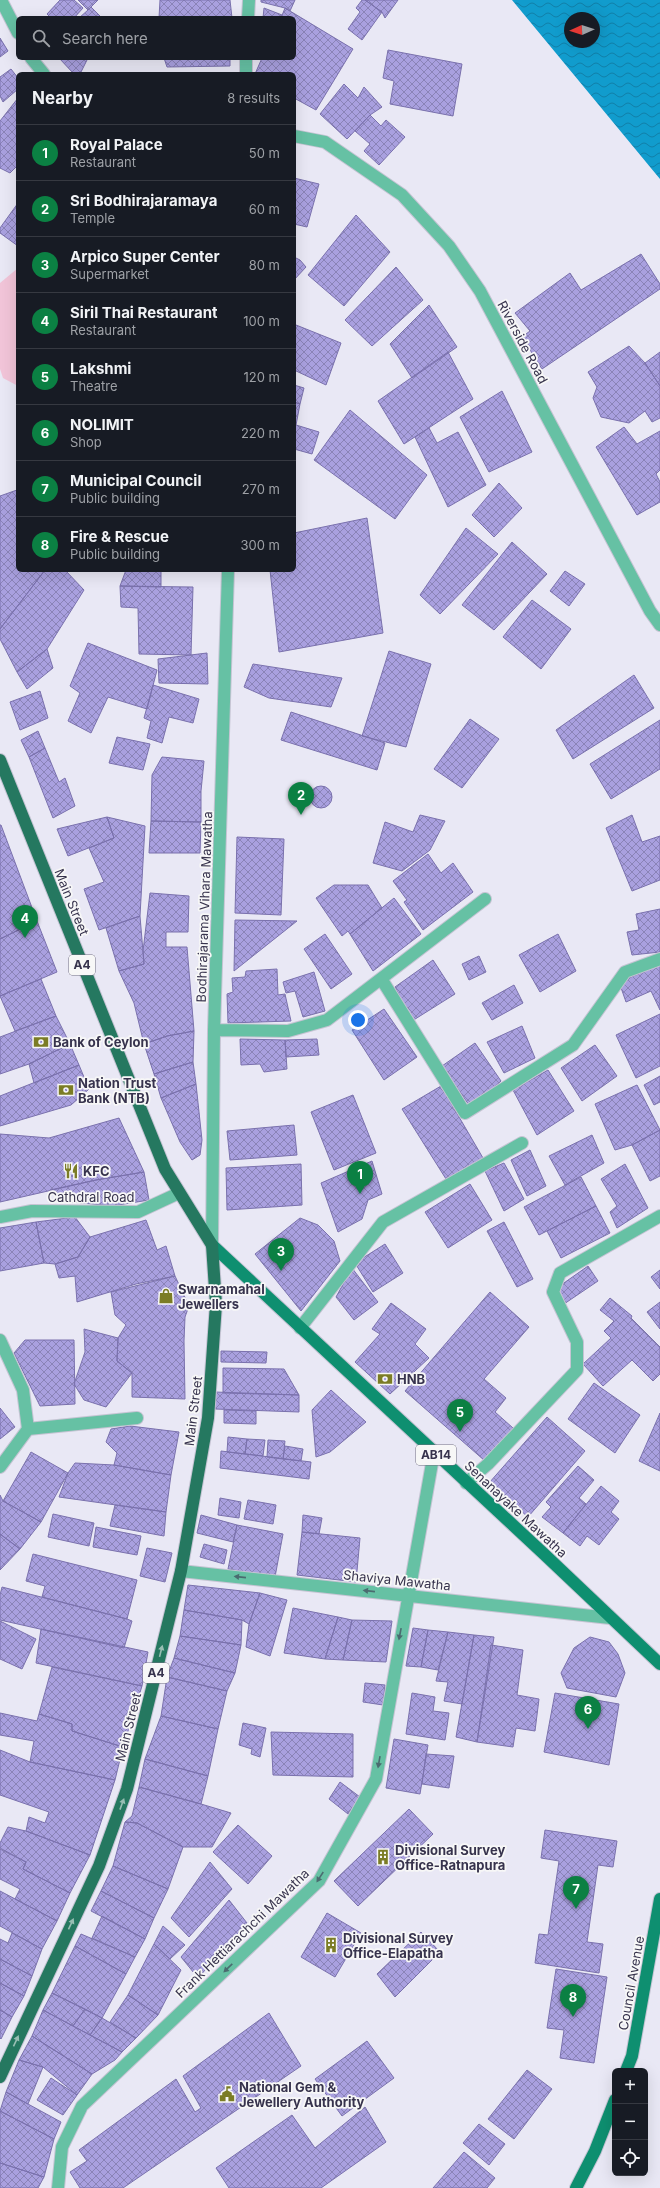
<!DOCTYPE html>
<meta charset="utf-8">
<style>
body{margin:0;font-family:Inter,sans-serif;background:#242831;color:#f1f3f6}
.controls{position:absolute;right:12px;bottom:12px;display:grid;overflow:hidden;border-radius:6px;box-shadow:0 4px 16px #0002}
.controls button{width:36px;height:36px;display:grid;place-items:center;padding:0;border:0;border-bottom:1px solid #363941;background:#171b24;color:#f1f3f6;font:20px sans-serif}
.compass{position:absolute;left:564px;top:12px;width:36px;height:36px;border-radius:50%;background:#171b24;box-shadow:0 4px 16px #0002;rotate:267deg}
.you{position:absolute;left:358px;top:1020px;width:14px;height:14px;margin:-10px;border:3px solid #fff;border-radius:50%;background:#1a73e8;box-shadow:0 0 0 6px #1a73e833}
.badge{display:grid;place-items:center;width:26px;height:26px;border-radius:50%;background:#0b8043;color:#fff;font-size:13px;font-weight:700}
.pin{position:absolute;translate:-50% -33px;filter:drop-shadow(0 1px 2px #0008)}
.pin::after{content:'';position:absolute;top:21px;width:14px;height:12px;background:inherit;clip-path:polygon(0 0,100% 0,50% 100%)}
.list{margin:0;padding:0;list-style:none}
h2{display:flex;justify-content:space-between;align-items:center;height:52px;margin:0;padding:0 16px;font-size:17px}
h2 small{font-size:13px;font-weight:400;color:#9ea1a6}
.list li{display:grid;grid-template-columns:26px 1fr auto;gap:12px;align-items:center;box-sizing:border-box;height:56px;padding:0 16px;border-top:1px solid #363941}
.list b{display:block;font-size:15px;white-space:nowrap}
.list p{margin:0;font-size:13px;white-space:nowrap;color:#9ea1a6}
.list em{font-size:13px;font-style:normal;color:#9ea1a6}
.icon{flex:none;width:22px;height:22px;fill:none;stroke:currentColor;stroke-width:2;stroke-linecap:round;stroke-linejoin:round}
.map{position:relative;flex:none;width:660px;height:2188px;overflow:hidden}
.search{position:absolute;background:#171b24;box-shadow:0 4px 16px #0002;left:16px;top:16px;width:280px;height:44px;display:flex;align-items:center;gap:10px;box-sizing:border-box;padding:0 14px;border-radius:6px;color:#9ea1a6;font-size:15px}
.panel{position:absolute;background:#171b24;box-shadow:0 4px 16px #0002;left:16px;top:72px;width:280px;height:500px;border-radius:6px}
.map>svg:first-child{display:block}
.pitch{fill:#f1c4d8}
.water{fill:url(#water-waves);fill-rule:evenodd}
.building{fill:url(#building-cross-hatch);stroke:#7a71ad}
.lines{fill:none;stroke-linecap:round;stroke-linejoin:round}
.minor-casing{stroke:#c5c4d3;stroke-width:14}
.major-casing{stroke:#c5c4d3;stroke-width:14}
.highway-casing{stroke:#c5c4d3;stroke-width:14}
.minor{stroke:#66c1a4;stroke-width:12}
.major{stroke:#0e8f70;stroke-width:12}
.highway{stroke:#257860;stroke-width:12}
.oneway{fill:#4a6c70}
.oneway2{fill:#98beb3}
.labels{text-anchor:middle;stroke-width:3.5;stroke-linejoin:round;paint-order:stroke}
.shield{fill:#f7f7f7;stroke:#716e80;stroke-width:1}
.shield-label{font-size:12px;font-weight:bold;fill:#37334d}
.street-label{font-size:13px;fill:#37334d;stroke:#f7f7f7}
.poi-label{font-size:13px;font-weight:bold;fill:#37334d;stroke:#f7f7f7;text-anchor:start}
</style>
<div class="map">
<svg width="660" height="2188" viewBox="0 0 660 2188">
<defs>
<pattern id="water-waves" width="16" height="10" patternUnits="userSpaceOnUse"><rect width="16" height="10" fill="#119ccd"/><path d="M0 5q4-4 8 0t8 0" fill="none" stroke="#1180a9"/></pattern>
<pattern id="building-cross-hatch" width="8" height="8" patternUnits="userSpaceOnUse"><rect width="8" height="8" fill="#a9a0df"/><path d="M0 0l8 8M0 8l8-8" fill="none" stroke="#8a83b7"/></pattern>
</defs>
<rect width="100%" height="100%" fill="#e9e8f5"/>
<!-- pitch -->
<path class="pitch" d="M18,268V386L3,378L0,369V283Z"/>
<!-- water -->
<path class="water" d="M512,0H660V179ZM570,18H594V42H570Z"/>
<!-- building -->
<path class="building" d="M60,0H74L83,8L74,18H51L47,14Z
M78,0H98L88,10Z
M160,0H230L232,18H159Z
M261,0H295L290,11L285,8L261,2Z
M362,0H365L382,12L362,40L348,29L360,12L356,8Z
M365,0H398L385,18L382,12Z
M91,7L102,18H79L88,10Z
M264,8L282,15L281,18H263Z
M285,8L353,49L316,110L294,98V74H255L262,58H294V18H281Z
M0,38L8,51L0,57Z
M388,50L462,64L453,116L390,104L394,81L383,78Z
M59,58H88L80,74H74Z
M164,58H230V66L167,67Z
M11,69L18,78V89L3,102L0,96V77Z
M344,84L358,98L364,87L382,107L370,115L347,139L320,114Z
M18,98V165L10,173L0,168V121Z
M370,115L381,126L386,120L405,137L379,165L364,151L370,144L355,131Z
M294,178L319,184L307,227L294,224Z
M18,203V246L0,233V228Z
M356,215L390,252L344,306L308,275Z
M641,254L660,284V289L542,369L522,337L530,331L515,313L570,273L581,290Z
M294,257L300,260L306,267L294,280Z
M396,267L423,300L372,346L345,320Z
M429,305L457,347L412,378L390,344Z
M296,325L341,343L326,385L294,370V330Z
M629,346L645,363L660,386V418L652,422L645,411L629,423L601,417L593,398L597,387L588,372Z
M448,352L473,399L404,444L378,401Z
M660,352V386L645,363Z
M294,385L304,388L300,404L294,402Z
M502,391L532,452L489,472L460,417Z
M294,402L300,404L296,425L319,432L312,454L294,449Z
M350,410L427,475L395,519L314,460Z
M624,427L637,444L660,431V470L656,474L660,482V502L637,515L596,447Z
M429,428L437,443L458,432L486,485L448,507L415,437Z
M499,483L522,508L494,537L472,515Z
M17,490L18,570H45L0,629V496Z
M367,518L383,633L279,652L270,570H294V533Z
M466,528L498,554L440,614L420,595Z
M512,542L547,574L494,630L462,605Z
M45,570H65L84,590L47,649L17,672L0,639V629Z
M126,570H161V587L120,586Z
M565,571L585,584L569,606L550,591Z
M120,586L193,587L191,655L139,654L138,608L121,607Z
M532,600L571,629L541,669L503,637Z
M88,643L157,670L147,709L108,697L91,733L68,721L80,693L70,686Z
M47,649L53,668L27,689L17,672Z
M389,651L431,664L406,747L362,736Z
M207,653L208,684L159,683L158,659Z
M253,664L342,678L331,707L269,698L244,687Z
M634,675L654,708L573,759L556,730Z
M153,685L199,699L193,723L169,717L162,743L147,738L151,721L144,718Z
M40,691L48,718L20,730L10,702Z
M291,712L385,743L377,770L281,740Z
M470,719L499,739L462,788L434,769Z
M660,720V769L611,799L590,764Z
M38,731L45,748L29,757L21,740Z
M117,737L150,744L143,770L109,763Z
M45,748L59,782L65,778L75,806L53,818L29,757Z
M162,757L204,761L201,791V822L151,821L152,775Z
M310 797a11 11 0 1 1 22 0a11 11 0 1 1-22 0Z
M420,815L445,821L430,850L402,871L373,863L385,822L413,832Z
M632,815L642,842L660,836V880L632,891L606,828Z
M107,817L114,838L68,856L57,829Z
M107,817L145,826L140,916L99,930L84,889L104,882L89,848L114,838Z
M151,821L201,822L200,853H149Z
M1,825L37,921L0,939V825Z
M237,837L284,839L281,915L235,913Z
M428,854L441,873L453,863L473,892L423,930L404,902L407,900L393,881Z
M334,885H368L382,908L350,934L348,931L342,936L316,898Z
M150,893L189,896L188,932H166V947H187L194,1031L167,1036L144,1044L134,1003L119,971L144,964L143,951Z
M394,898L421,934L373,971L350,934Z
M660,909V952L632,955L627,932L639,930L636,914Z
M140,916L144,964L119,971L106,928Z
M235,920L297,921L234,971Z
M37,921L57,972L0,996V939Z
M325,934L352,974L331,989L304,949Z
M558,934L576,971L540,992L519,955Z
M479,956L486,972L469,980L462,964Z
M433,960L455,994L412,1021L395,987Z
M660,965V1010L651,991L626,1002L619,982Z
M277,969L278,995L285,994L291,1021L228,1023L227,994L233,992L232,978L245,977L246,971Z
M314,972L325,1011L303,1017L295,991L286,993L283,982Z
M41,979L56,1016L15,1031L0,996Z
M514,985L523,1003L492,1020L482,1003Z
M384,1009L417,1057L384,1080L352,1030Z
M660,1014V1066L636,1078L616,1035Z
M56,1016L70,1044L29,1064L0,1074V1037Z
M522,1026L535,1058L504,1073L487,1042Z
M194,1031L193,1062L154,1074L144,1044L167,1036Z
M240,1039L285,1040L287,1069L264,1072L260,1064L241,1065Z
M317,1039L319,1055L286,1057L285,1040Z
M475,1043L501,1081L471,1108L442,1066Z
M70,1044L79,1065L34,1083L29,1064Z
M595,1045L617,1076L582,1101L561,1068Z
M193,1062L196,1084L161,1098L154,1074Z
M79,1065L89,1089L71,1105L0,1126V1096Z
M548,1070L574,1111L537,1135L513,1090Z
M660,1076V1102L654,1105L644,1085Z
M196,1084L202,1140L200,1155L192,1160L180,1142L161,1098Z
M637,1085L660,1130L632,1145L615,1150L595,1104Z
M441,1086L483,1158L446,1179L402,1109Z
M353,1095L376,1153L334,1170L311,1112Z
M119,1118L144,1172L96,1180L0,1202V1134L49,1138Z
M294,1125L297,1155L230,1160L227,1131Z
M660,1130V1176L650,1181L632,1145Z
M592,1135L604,1163L565,1185L549,1156Z
M530,1150L546,1186L527,1196L511,1160Z
M372,1161L382,1194L368,1200L362,1219L338,1232L321,1183Z
M504,1163L524,1199L504,1211L485,1171Z
M301,1164L302,1205L227,1210L226,1168Z
M625,1164L648,1208L617,1228L610,1212L617,1206L601,1179Z
M144,1172L149,1200L112,1206L62,1201L50,1190L96,1180Z
M581,1177L596,1206L539,1235L524,1207Z
M470,1184L492,1220L448,1248L425,1212Z
M596,1206L610,1233L561,1258L547,1231Z
M75,1217L90,1237L78,1257L55,1264L44,1263L36,1222Z
M300,1218L318,1225L334,1241L340,1261L301,1311L255,1254Z
M146,1220L157,1250L166,1246L175,1276L136,1284L77,1302L75,1276L59,1278L55,1264L78,1257L90,1237Z
M36,1222L44,1263L0,1271V1228Z
M504,1222L533,1279L517,1287L487,1231Z
M385,1244L403,1273L373,1292L355,1263Z
M588,1266L598,1281L564,1304L554,1290Z
M352,1268L378,1302L354,1320L336,1297Z
M660,1270V1289L651,1277Z
M175,1276L189,1306L185,1317L184,1341L185,1399L132,1397V1373L117,1361L118,1338L126,1325L115,1315L111,1292Z
M490,1292L529,1327L484,1379L506,1398L495,1412L513,1428L485,1461L405,1391Z
M610,1298L632,1316L631,1318L660,1347V1374L653,1381L632,1360L603,1386L583,1364L611,1338L604,1331L614,1321L600,1310Z
M660,1302V1329L647,1312Z
M391,1303L426,1329L415,1344L429,1358L390,1394L355,1362L380,1334L372,1329Z
M84,1329L118,1338L117,1361L132,1373L106,1407L84,1400L74,1384L85,1352Z
M25,1340H74L75,1404L40,1406L14,1353Z
M221,1351L267,1352L266,1363L221,1362Z
M223,1368L284,1369L299,1395L223,1393Z
M594,1383L640,1415L615,1453L568,1419Z
M331,1390L366,1422L330,1452L316,1457L312,1410Z
M215,1392L299,1395V1412L215,1409Z
M0,1408L15,1427L0,1439Z
M224,1410L256,1411V1424L224,1423Z
M660,1413V1471L639,1461Z
M547,1417L585,1451L528,1517L489,1483Z
M130,1426L179,1432L171,1475L114,1465L117,1453L106,1442L111,1429Z
M228,1437L247,1439L245,1454L227,1452Z
M247,1439L265,1440L263,1456L245,1454Z
M268,1440L285,1441L283,1459L267,1457Z
M285,1446L303,1449L301,1461L283,1459Z
M221,1451L311,1462L309,1479L220,1468Z
M31,1452L68,1473L41,1522L3,1501Z
M75,1463L114,1465L171,1475L166,1512L59,1497L68,1473Z
M578,1466L594,1480L579,1498L586,1504L563,1533L542,1517L551,1507L546,1502Z
M601,1486L619,1501L611,1512L619,1519L599,1545L587,1536L580,1546L563,1533Z
M0,1495L3,1501L41,1522L20,1549L0,1534Z
M220,1498L241,1502L239,1518L218,1515Z
M248,1500L276,1505L273,1524L244,1519Z
M115,1505L166,1512L164,1536L110,1526Z
M53,1514L94,1523L89,1546L48,1537Z
M201,1515L237,1525L233,1542L197,1533Z
M303,1515L322,1518L319,1534L302,1532Z
M237,1525L283,1534L275,1577L228,1569Z
M96,1527L141,1536L137,1555L93,1547Z
M302,1532L360,1538L356,1582L297,1575Z
M0,1534L20,1549L0,1570Z
M204,1544L227,1550L224,1564L200,1557Z
M147,1548L172,1553L165,1582L140,1576Z
M33,1554L137,1580L127,1619L42,1597L45,1586L26,1581Z
M188,1585L260,1593L249,1624L242,1620L184,1610Z
M2,1587L127,1619L132,1621L124,1648L0,1620V1595Z
M260,1593L287,1600L270,1656L246,1647L249,1624Z
M293,1608L338,1617L325,1659L284,1653Z
M184,1610L242,1620L241,1645L180,1636Z
M338,1617L352,1620L343,1660L325,1659Z
M352,1620L392,1621L386,1662L343,1660Z
M0,1621L36,1639L22,1669L0,1659Z
M413,1628L428,1630L421,1667L406,1666Z
M41,1629L148,1652L142,1686L36,1663Z
M428,1630L448,1632L438,1670L421,1667Z
M448,1632L474,1635L462,1704L444,1701L448,1682L436,1681Z
M474,1635L494,1637L477,1742L456,1737Z
M180,1636L241,1645L235,1673L174,1658Z
M590,1637L609,1642L618,1654L625,1673L616,1697L567,1688L561,1673L574,1648Z
M491,1645L523,1650L517,1695L539,1699L535,1731L516,1728L513,1747L477,1742Z
M174,1658L235,1673L227,1691L167,1677Z
M52,1667L142,1686L123,1747L72,1731V1724L39,1714Z
M167,1677L227,1691L218,1729L161,1716Z
M365,1683L385,1685L383,1705L363,1702Z
M412,1693L435,1697L433,1711L449,1713L445,1740L406,1734Z
M555,1693L619,1704L609,1765L544,1752Z
M0,1713L37,1721L39,1714L72,1724V1731L123,1747L115,1780L30,1762L34,1741L0,1735Z
M161,1716L218,1729L208,1776L145,1759Z
M243,1723L266,1728L260,1757L251,1754L252,1749L239,1745Z
M271,1732L353,1734V1777L273,1775Z
M394,1739L428,1745L420,1794L386,1788Z
M0,1750L30,1762L115,1780L90,1855L26,1831L29,1817L45,1823L49,1812L0,1795Z
M426,1754L454,1756L449,1788L422,1784Z
M145,1759L208,1776L201,1804L139,1787Z
M340,1782L360,1797L348,1814L329,1799Z
M139,1787L201,1804L231,1813L212,1847H183L137,1823L125,1822L132,1816Z
M409,1809L433,1834L358,1906L334,1881Z
M125,1822L137,1823L183,1847L168,1889L113,1866Z
M238,1825L272,1856L248,1884L213,1852Z
M8,1827L26,1831L90,1855L70,1893L23,1869L26,1862L0,1848V1843Z
M545,1830L617,1841L613,1867L598,1865L587,1942L603,1944L599,1973L535,1963L539,1934L548,1935L559,1861L541,1858Z
M0,1849L26,1862L23,1869L70,1893L57,1921L15,1899L20,1889L0,1879Z
M210,1862L232,1889L189,1937L171,1918Z
M113,1866L168,1889L154,1918L101,1891Z
M0,1891L57,1921L42,1949L0,1926Z
M101,1891L154,1918L145,1939L91,1911Z
M229,1900L247,1923L198,1978L181,1957Z
M327,1913L361,1933L335,1977L301,1957Z
M102,1916L145,1939L135,1957L92,1938Z
M163,1926L185,1945L170,1959L154,1944Z
M421,1932L440,1952L395,1997L377,1974Z
M12,1933L42,1949L32,1976L0,1959V1939L8,1943Z
M81,1934L135,1957L126,1974L75,1946Z
M154,1944L181,1970L158,2015L128,1995Z
M75,1946L126,1974L102,2018L52,1993Z
M0,1959L32,1976L24,1996L0,1983Z
M556,1969L607,1977L594,2063L560,2058L564,2030L547,2028Z
M0,1983L24,1996L12,2017L0,2010Z
M52,1993L85,2009L73,2026L43,2010Z
M128,1995L158,2015L136,2038L110,2022Z
M85,2009L102,2018L90,2035L73,2026Z
M0,2010L12,2017L1,2039L0,2038Z
M43,2010L73,2026L122,2052L115,2060L92,2074L32,2036Z
M269,2013L301,2066L123,2188H80L70,2172L87,2161L79,2150L176,2079L195,2112L201,2108L183,2076Z
M102,2018L136,2038L122,2052L90,2035Z
M32,2036L92,2074L77,2095L43,2067L19,2060Z
M367,2041L394,2078L342,2116L315,2079Z
M19,2060L43,2067L28,2104L6,2092Z
M527,2070L552,2089L514,2139L488,2119Z
M51,2078L77,2095L63,2115L37,2100Z
M6,2092L61,2122L54,2139L0,2111Z
M365,2107L386,2142L321,2188H229L216,2168L292,2115L315,2148Z
M0,2111L54,2139L44,2177L0,2163Z
M479,2124L505,2144L489,2165L463,2143Z
M464,2152L495,2178L487,2188H433Z
M0,2163L44,2177L38,2188H0Z"/>
<g class="lines">
<!-- minor casing -->
<g class="minor-casing">
<path id="minor" d="M1,0L18,33
M248,18L249,0
M31,58L44,74
M246,74V58
M294,136L325,142L402,195L449,246L480,291L650,611L660,625
M382,980L465,1113L573,1045L625,972L660,959
M214,1030L288,1031L327,1020L485,899
M0,1217L32,1211L138,1212L179,1193
M212,1245L214,1030L228,570
M300,1328L383,1222L522,1143
M0,1340L23,1390L28,1429L0,1467
M28,1429L137,1418
M466,1483L488,1464L577,1370V1342L553,1292L560,1273L660,1216
M181,1571L610,1618
M58,2188L62,2147L82,2106L319,1881L376,1779L434,1452"/>
</g>
<!-- major casing -->
<g class="major-casing">
<path id="major" d="M212,1245L544,1554L660,1664
M626,2071L632,2056L660,1899
M576,2188L595,2151L615,2100"/>
</g>
<!-- highway casing -->
<g class="highway-casing">
<path id="highway" d="M0,760L165,1169L212,1245L216,1304L208,1418L181,1571L127,1789L99,1866L0,2077"/>
</g>
<!-- minor -->
<use href="#minor" class="minor"/>
<!-- major -->
<use href="#major" class="major"/>
<!-- highway -->
<use href="#highway" class="highway"/>
</g>
<!-- one-way arrows -->
<defs><path id="oneway-solid" d="M-6-.8H1V-3.2L6.5 0L1 3.2V.8H-6Z"/></defs>
<g class="oneway">
<use href="#oneway-solid" transform="translate(240 1577) rotate(-174)"/>
<use href="#oneway-solid" transform="translate(369 1591) rotate(-174)"/>
<use href="#oneway-solid" transform="translate(400 1634) rotate(101)"/>
<use href="#oneway-solid" transform="translate(379 1762) rotate(100)"/>
<use href="#oneway-solid" transform="translate(320 1877) rotate(123)"/>
<use href="#oneway-solid" transform="translate(228 1968) rotate(136)"/>
</g>
<g class="oneway2">
<use href="#oneway-solid" transform="translate(161 1651) rotate(-76)"/>
<use href="#oneway-solid" transform="translate(122 1804) rotate(-70)"/>
<use href="#oneway-solid" transform="translate(71 1924) rotate(-65)"/>
<use href="#oneway-solid" transform="translate(16 2041) rotate(-65)"/>
</g>
<!-- icons -->
<defs>
<g id="bank-bare" transform="scale(1.2)"><path d="M-6-4H6V4H-6ZM0-2.3a2.3 2.3 0 1 0 0 4.6a2.3 2.3 0 1 0 0-4.6Z" fill="#7b7c25" stroke="#f7f7f7" stroke-width="2.5" paint-order="stroke"/></g>
<g id="restaurant-bare" transform="scale(1.2)"><path d="M-5-6h1v4h1v-4h1v4h1v-4h1v5L-1.5 .5V6h-2V.5L-5-1ZM5-6V6H3V1.5H1.5Q1.5-4 5-6Z" fill="#7b7c25" stroke="#f7f7f7" stroke-width="2.5" paint-order="stroke"/></g>
<g id="shop-bare" transform="scale(1.2)"><path d="M-5-2.5h2.3a2.7 3.5 0 0 1 5.4 0H5L5.5 6h-11ZM-1.5-2.5h3a1.5 2.3 0 0 0-3 0Z" fill="#7b7c25" stroke="#f7f7f7" stroke-width="2.5" paint-order="stroke"/></g>
<g id="building-bare" transform="scale(1.2)"><path d="M-4-6H4V6H1V3H-1V6H-4ZM-2.5-4.3h1.7v1.8h-1.7ZM.8-4.3h1.7v1.8H.8ZM-2.5-1h1.7V.8h-1.7ZM.8-1h1.7V.8H.8Z" fill="#7b7c25" stroke="#f7f7f7" stroke-width="2.5" paint-order="stroke"/></g>
<g id="civic-bare" transform="scale(1.2)"><path d="M-.6-6.5H3V-4.5H.6V-3L4-1V1h2V6H-6V1h2V-1L-.6-3ZM-1.2 2.5V6h2.4V2.5Z" fill="#7b7c25" stroke="#f7f7f7" stroke-width="2.5" paint-order="stroke"/></g>
</defs>
<g fill-rule="evenodd">
<use href="#bank-bare" x="41" y="1042"/>
<use href="#bank-bare" x="66" y="1090"/>
<use href="#restaurant-bare" x="71" y="1171"/>
<use href="#shop-bare" x="166" y="1296"/>
<use href="#bank-bare" x="385" y="1379"/>
<use href="#building-bare" x="383" y="1857"/>
<use href="#building-bare" x="331" y="1945"/>
<use href="#civic-bare" x="227" y="2094"/>
</g>
<g class="labels">
<!-- shield labels -->
<g class="shield">
<rect x="69" y="955" width="26" height="20" rx="3"/>
<rect x="416" y="1445" width="40" height="20" rx="3"/>
<rect x="143" y="1663" width="26" height="20" rx="3"/>
</g>
<g class="shield-label">
<text x="82" y="969">A4</text>
<text x="436" y="1459">AB14</text>
<text x="156" y="1677">A4</text>
</g>
<!-- street labels -->
<g class="street-label">
<text transform="translate(523 342) rotate(62)" y="5">Riverside Road</text>
<text transform="translate(72 902) rotate(68)" y="5">Main Street</text>
<text transform="translate(204 907) rotate(-88)" y="5">Bodhirajarama Vihara Mawatha</text>
<text x="91" y="1202">Cathdral Road</text>
<text transform="translate(193 1411) rotate(-83)" y="5">Main Street</text>
<text transform="translate(516 1509) rotate(43)" y="5">Senanayake Mawatha</text>
<text transform="translate(397 1580) rotate(6)" y="5">Shaviya Mawatha</text>
<text transform="translate(128 1727) rotate(-76)" y="5">Main Street</text>
<text transform="translate(242 1933) rotate(-44)" y="5">Frank Hettiarachchi Mawatha</text>
<text transform="translate(631 1983) rotate(-80)" y="5">Council Avenue</text>
</g>
<!-- poi labels -->
<g class="poi-label">
<text x="53" y="1047">Bank of Ceylon</text>
<text x="78" y="1088">Nation Trust<tspan x="78" dy="15">Bank (NTB)</tspan></text>
<text x="83" y="1176">KFC</text>
<text x="178" y="1294">Swarnamahal<tspan x="178" dy="15">Jewellers</tspan></text>
<text x="397" y="1384">HNB</text>
<text x="395" y="1855">Divisional Survey<tspan x="395" dy="15">Office-Ratnapura</tspan></text>
<text x="343" y="1943">Divisional Survey<tspan x="343" dy="15">Office-Elapatha</tspan></text>
<text x="239" y="2092">National Gem &amp;<tspan x="239" dy="15">Jewellery Authority</tspan></text>
</g>
</g>
</svg>
<div class="controls">
<button>+</button>
<button>−</button>
<button><svg class="icon" aria-label="locate" viewBox="0 0 24 24"><circle cx="12" cy="12" r="6"/><path d="M12 2v4M12 18v4M2 12h4M18 12h4"/></svg></button>
</div>
<svg class="compass" viewBox="-18 -18 36 36"><path d="M0-13l5 13h-10z" fill="#e53935"/><path d="M0 13l5-13h-10z" fill="#9ea1a6"/></svg>
<div class="you"></div>
<div class="pin badge" style="left:360px;top:1194px">1</div>
<div class="pin badge" style="left:301px;top:815px">2</div>
<div class="pin badge" style="left:281px;top:1271px">3</div>
<div class="pin badge" style="left:25px;top:938px">4</div>
<div class="pin badge" style="left:460px;top:1432px">5</div>
<div class="pin badge" style="left:588px;top:1729px">6</div>
<div class="pin badge" style="left:576px;top:1909px">7</div>
<div class="pin badge" style="left:573px;top:2017px">8</div>
<div class="search"><svg class="icon" aria-label="search" viewBox="0 0 24 24"><circle cx="10" cy="10" r="6"/><path d="M15 15l6 6"/></svg>Search here</div>
<section class="panel">
<h2>Nearby<small>8 results</small></h2>
<ul class="list">
<li><span class="badge">1</span><div><b>Royal Palace</b><p>Restaurant</p></div><em>50 m</em></li>
<li><span class="badge">2</span><div><b>Sri Bodhirajaramaya</b><p>Temple</p></div><em>60 m</em></li>
<li><span class="badge">3</span><div><b>Arpico Super Center</b><p>Supermarket</p></div><em>80 m</em></li>
<li><span class="badge">4</span><div><b>Siril Thai Restaurant</b><p>Restaurant</p></div><em>100 m</em></li>
<li><span class="badge">5</span><div><b>Lakshmi</b><p>Theatre</p></div><em>120 m</em></li>
<li><span class="badge">6</span><div><b>NOLIMIT</b><p>Shop</p></div><em>220 m</em></li>
<li><span class="badge">7</span><div><b>Municipal Council</b><p>Public building</p></div><em>270 m</em></li>
<li><span class="badge">8</span><div><b>Fire &amp; Rescue</b><p>Public building</p></div><em>300 m</em></li>
</ul>
</section>
</div>
